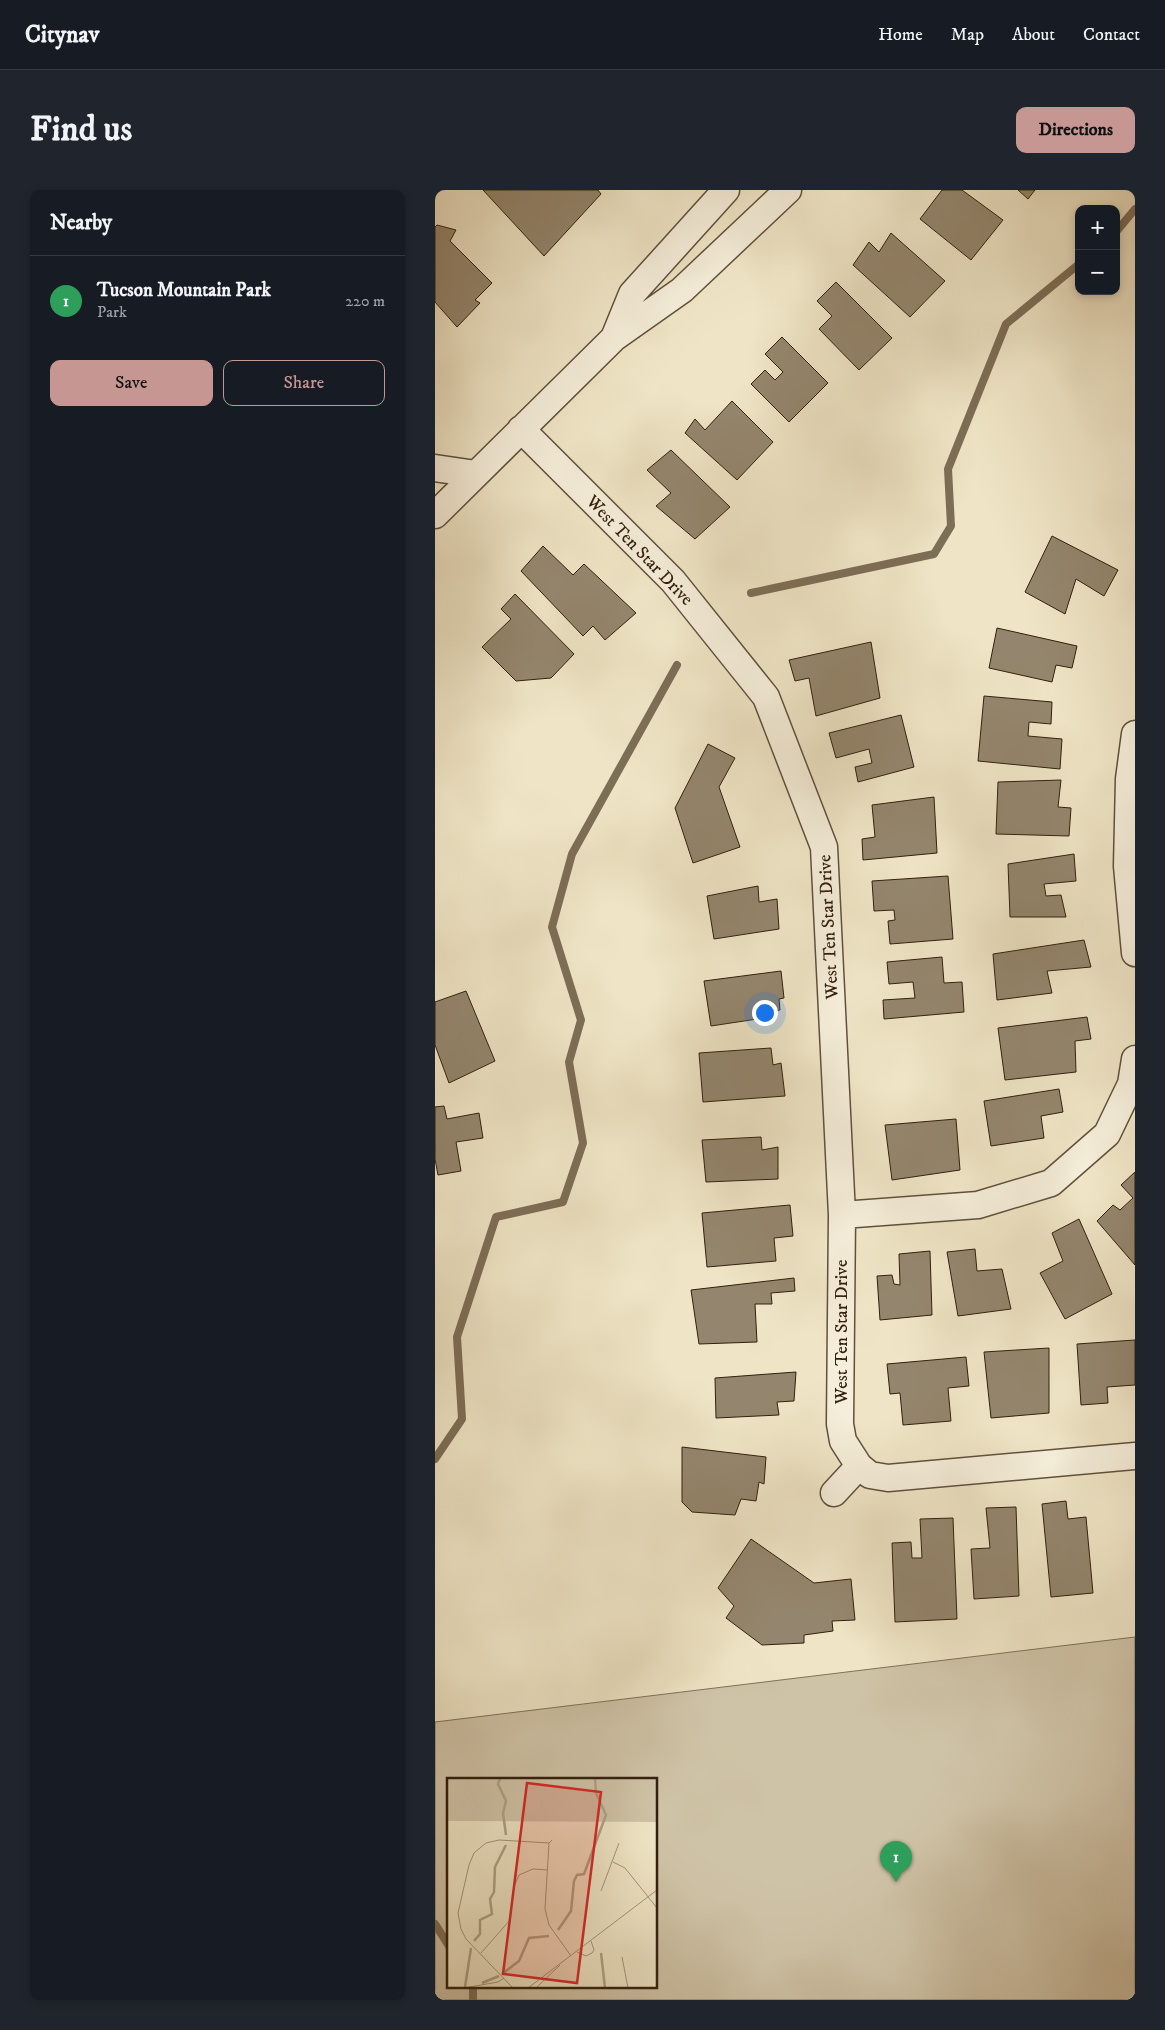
<!DOCTYPE html>
<meta charset="utf-8">
<style>
body{margin:0;font-family:"IM FELL DW Pica",serif;background:#20242c;color:#f1f3f6}
.controls{position:absolute;right:15px;top:15px;display:grid;overflow:hidden;border-radius:10px;box-shadow:0 2px 8px #0003}
.controls button{width:45px;height:45px;display:grid;place-items:center;padding:0;border:0;border-bottom:1px solid #363941;background:#171b24;color:#f1f3f6;font:25px sans-serif}
.you{position:absolute;left:329px;top:822px;width:18px;height:18px;margin:-12px;border:4px solid #fff;border-radius:50%;background:#1a73e8;box-shadow:0 0 0 8px #1a73e833}
.badge{display:grid;place-items:center;width:32px;height:32px;border-radius:50%;background:#c59692;color:#fff;font-size:16px;font-weight:700}
.pin{position:absolute;translate:-50% -41px;filter:drop-shadow(0 1px 2px #0008)}
.pin::after{content:'';position:absolute;top:26px;width:18px;height:15px;background:inherit;clip-path:polygon(0 0,100% 0,50% 100%)}
.list{margin:0;padding:0;list-style:none}
h2{display:flex;justify-content:space-between;align-items:center;height:65px;margin:0;padding:0 20px;font-size:21px}
h2 small{font-size:16px;font-weight:400;color:#9ea1a6}
.list li{display:grid;grid-template-columns:32px 1fr auto;gap:15px;align-items:center;box-sizing:border-box;height:90px;padding:0 20px;border-top:1px solid #363941}
.list b{display:block;font-size:19px;white-space:nowrap}
.list p{margin:0;font-size:16px;white-space:nowrap;color:#9ea1a6}
.list em{font-size:16px;font-style:normal;color:#9ea1a6}
.actions{display:flex;gap:10px;padding:15px 20px}
.actions a{flex:1;padding:11px 0;border:1px solid #c59692;border-radius:10px;text-align:center;font-size:18px;color:#c59692}
.actions .main{background:#c59692;color:#111}
.map{position:relative;flex:none;width:700px;height:1810px;overflow:hidden;border-radius:10px}
header{display:flex;align-items:center;gap:30px;box-sizing:border-box;height:70px;padding:0 25px;background:#171b24;border-bottom:1px solid #363941}
header strong{font-size:24px}
nav{display:flex;gap:28px;margin-inline-start:auto;font-size:18px}
.intro{display:flex;align-items:center;justify-content:space-between;box-sizing:border-box;height:120px;padding:0 30px}
h1{margin:0;font-size:35px}
.button{padding:12px 22px;border-radius:10px;background:#c59692;color:#111;font-size:18px;font-weight:700}
main{display:flex;gap:30px;padding:0 30px}
aside{flex:1;background:#171b24;border-radius:10px;box-shadow:0 2px 8px #0003}
.map>svg:first-child{display:block}
.green{fill:#cfc3a7;stroke:#80715a;fill-rule:evenodd}
.lines{fill:none;stroke-linecap:round;stroke-linejoin:round}
.stream{stroke:#7d6e57;stroke-width:8}
.building{fill:#94866e;stroke:#321f0e}
.minor-casing{stroke:#61503c;stroke-width:29}
.minor{stroke:#f5eeda;stroke-width:26}
.labels{text-anchor:middle;stroke-width:5;stroke-linejoin:round;paint-order:stroke}
.street-label{font-size:18px;fill:#321f0e;stroke:#f5eeda}
.inset-river{fill:none;stroke:#afa287;stroke-width:2.5}
.inset-road{fill:none;stroke:#a3967c;stroke-width:1}
.view{fill:#d62828;fill-opacity:0.15;stroke:#d62828;stroke-width:2.5}
.inset-edge{fill:none;stroke:#321f0e;stroke-width:2.5}
</style>
<header>
<strong>Citynav</strong>
<nav><a>Home</a><a>Map</a><a>About</a><a>Contact</a></nav>
</header>
<div class="intro"><h1>Find us</h1><a class="button">Directions</a></div>
<main>
<aside>
<h2>Nearby<small></small></h2>
<ul class="list">
<li><span class="badge" style="background:#2e9e5b">1</span><div><b>Tucson Mountain Park</b><p>Park</p></div><em>220 m</em></li>
</ul>
<div class="actions"><a class="main">Save</a><a>Share</a></div>
</aside>
<div class="map">
<svg width="700" height="1810" viewBox="0 0 700 1810">
<rect width="100%" height="100%" fill="#efe5c6"/>
<filter id="stains"><feTurbulence type="fractalNoise" baseFrequency=".004" numOctaves="4"/><feColorMatrix values="0 0 0 0 .2 0 0 0 0 .09 0 0 0 0 .02 0 0 0 .5 -.17"/></filter>
<radialGradient id="worn" r=".72"><stop offset=".6" stop-color="#630" stop-opacity="0"/><stop offset="1" stop-color="#630" stop-opacity=".3"/></radialGradient>
<!-- green -->
<path class="green" d="M700,1447V1810H0V1532ZM14,1589H221V1796H14Z"/>
<g class="lines">
<!-- stream -->
<path class="stream" d="M681,42L700,19
M316,403L499,364L516,336L513,279L571,134L644,74
M0,1269L27,1229L22,1147L61,1027L128,1012L148,953L134,872L146,830L117,737L137,664L242,475
M0,1734L14,1756
M38,1810V1796"/>
</g>
<!-- building -->
<path class="building" d="M48,0H163L166,4L109,66Z
M507,0H527L568,30L536,70L485,29Z
M583,0H600L593,9Z
M2,35L21,40L15,51L57,93L40,110L45,113L22,137L0,112V37Z
M456,43L510,91L475,127L418,75L434,52L444,62Z
M401,92L457,148L424,180L384,139L397,126L382,111Z
M347,147L393,193L354,232L316,194L330,180L340,190L348,182L330,164Z
M297,211L338,252L302,290L250,243L260,229L270,240Z
M236,260L295,317L260,349L221,316L236,303L212,280Z
M617,346L683,380L669,406L641,389L630,424L590,402Z
M108,356L138,385L149,374L201,423L170,450L158,436L148,446L86,381Z
M80,404L139,464L116,488L81,491L47,457L76,429L66,419Z
M562,438L642,456L637,478L621,475L617,492L554,478Z
M436,452L445,508L381,526L374,488L360,491L354,470Z
M549,506L617,512L616,534L594,532L593,546L627,549L625,579L543,571Z
M466,525L479,577L423,592L420,577L437,573L434,559L401,568L394,543Z
M273,554L300,568L284,597L305,657L258,673L240,618Z
M626,590L623,617L636,618L634,646L561,644L563,592Z
M499,607L502,663L428,670L427,649L440,647L437,615Z
M639,664L641,691L609,694L611,706L626,705L631,727H575L573,674Z
M513,686L518,749L455,754L453,731L460,730L459,720L439,721L437,691Z
M323,696L324,712L342,709L344,739L279,749L272,706Z
M649,750L656,777L612,781L617,803L562,810L558,764Z
M507,767L509,793L527,792L529,822L449,829L448,810L480,808L478,792L454,794L452,772Z
M346,781L349,808L344,809L345,820L327,823L329,828L276,836L269,791Z
M31,801L60,871L14,893L0,855V812Z
M652,827L656,849L640,851L641,882L570,890L563,838Z
M336,858L338,875L346,873L350,906L268,912L264,863Z
M624,899L628,922L606,926L609,948L556,956L549,911Z
M9,916L12,929L44,923L48,948L21,952L26,981L3,985L0,969V917Z
M521,929L525,980L457,990L450,935Z
M326,947L327,960L343,957V989L271,992L267,950Z
M700,982V1075L662,1031L678,1015L685,1020L698,1008L686,995Z
M355,1015L358,1046L339,1048L341,1071L272,1077L267,1023Z
M644,1029L677,1104L630,1129L605,1083L628,1071L617,1043Z
M540,1059L542,1081L567,1079L576,1119L523,1126L512,1062Z
M495,1061L497,1125L445,1130L442,1086L457,1085L459,1094L465,1095L464,1064Z
M359,1088L360,1101L336,1103L337,1114H320L322,1152L264,1154L256,1100Z
M700,1150V1195L672,1197L673,1213L646,1215L642,1154Z
M614,1158V1223L556,1228L549,1162Z
M531,1167L534,1196L513,1198L516,1231L468,1235L465,1203L455,1204L452,1174Z
M361,1182L359,1211L342,1212L344,1225L281,1228L280,1188Z
M247,1257L331,1267L329,1294L324,1292L321,1311L306,1309L300,1325L257,1322L247,1312Z
M631,1311L633,1329L651,1327L658,1403L616,1407L607,1314Z
M581,1317L584,1406L539,1409L536,1359L555,1358L551,1318Z
M518,1328L522,1429L460,1432L457,1353L476,1352L477,1368H487L485,1329Z
M316,1349L379,1393L416,1389L420,1430L397,1431L398,1441L369,1445V1453L327,1455L291,1428L299,1416L283,1398Z"/>
<g class="lines">
<!-- minor casing -->
<g class="minor-casing">
<path id="minor" d="M179,148L197,104L291,0
M86,239L238,391L331,507L389,657L407,1025L405,1234L408,1251L424,1276
M0,278L41,284
M0,325L179,148L247,100L353,0
M700,544L694,589L692,676L700,763
M407,1025L543,1015L616,993L672,944L696,894L700,869
M399,1303L424,1276L435,1285L453,1288L700,1266"/>
</g>
<!-- minor -->
<use href="#minor" class="minor"/>
</g>
<g class="labels">
<!-- street labels -->
<g class="street-label">
<text transform="translate(205 360) rotate(46)" y="6">West Ten Star Drive</text>
<text transform="translate(393 737) rotate(-93)" y="6">West Ten Star Drive</text>
<text transform="translate(406 1142) rotate(-90)" y="6">West Ten Star Drive</text>
</g>
</g>
<!-- overview -->
<g transform="translate(12 1588)">
<rect width="210" height="210" fill="#efe5c6"/>
<path d="M0,0H210V44L0,43Z" fill="#cfc3a7"/>
<path class="inset-river" d="M53,0L51,6L59,23L56,35L59,57M111,152L124,133L127,103L130,97L137,96L159,37L149,15L148,0M27,163L33,156V142L45,136L43,121L47,114L48,89L59,67M154,175L158,210M55,196L72,183L82,160L102,158M35,205L52,198M18,209L24,170"/>
<path class="inset-road" d="M102,65L98,131L102,147L124,178M166,84L178,90L210,130M154,113L172,65M130,174L139,178L145,175L147,172L144,163M34,175L63,142L67,109L72,97L86,91L101,92M175,179L181,210M17,210L51,204L57,200M66,210L19,161L14,151L11,135L22,87L27,75L39,65L52,62L102,65L105,62M81,210L210,112M89,210L113,187"/>
<path class="view" d="M80,5L154,14L130,205L56,196Z"/>
<rect width="210" height="210" class="inset-edge"/>
</g>
<rect width="100%" height="100%" filter="url(#stains)"/>
<rect width="100%" height="100%" fill="url(#worn)"/>
</svg>
<div class="controls">
<button>+</button>
<button>−</button>
</div>
<div class="you"></div>
<div class="pin badge" style="left:461px;top:1692px;background:#2e9e5b">1</div>
</div>
</main>
